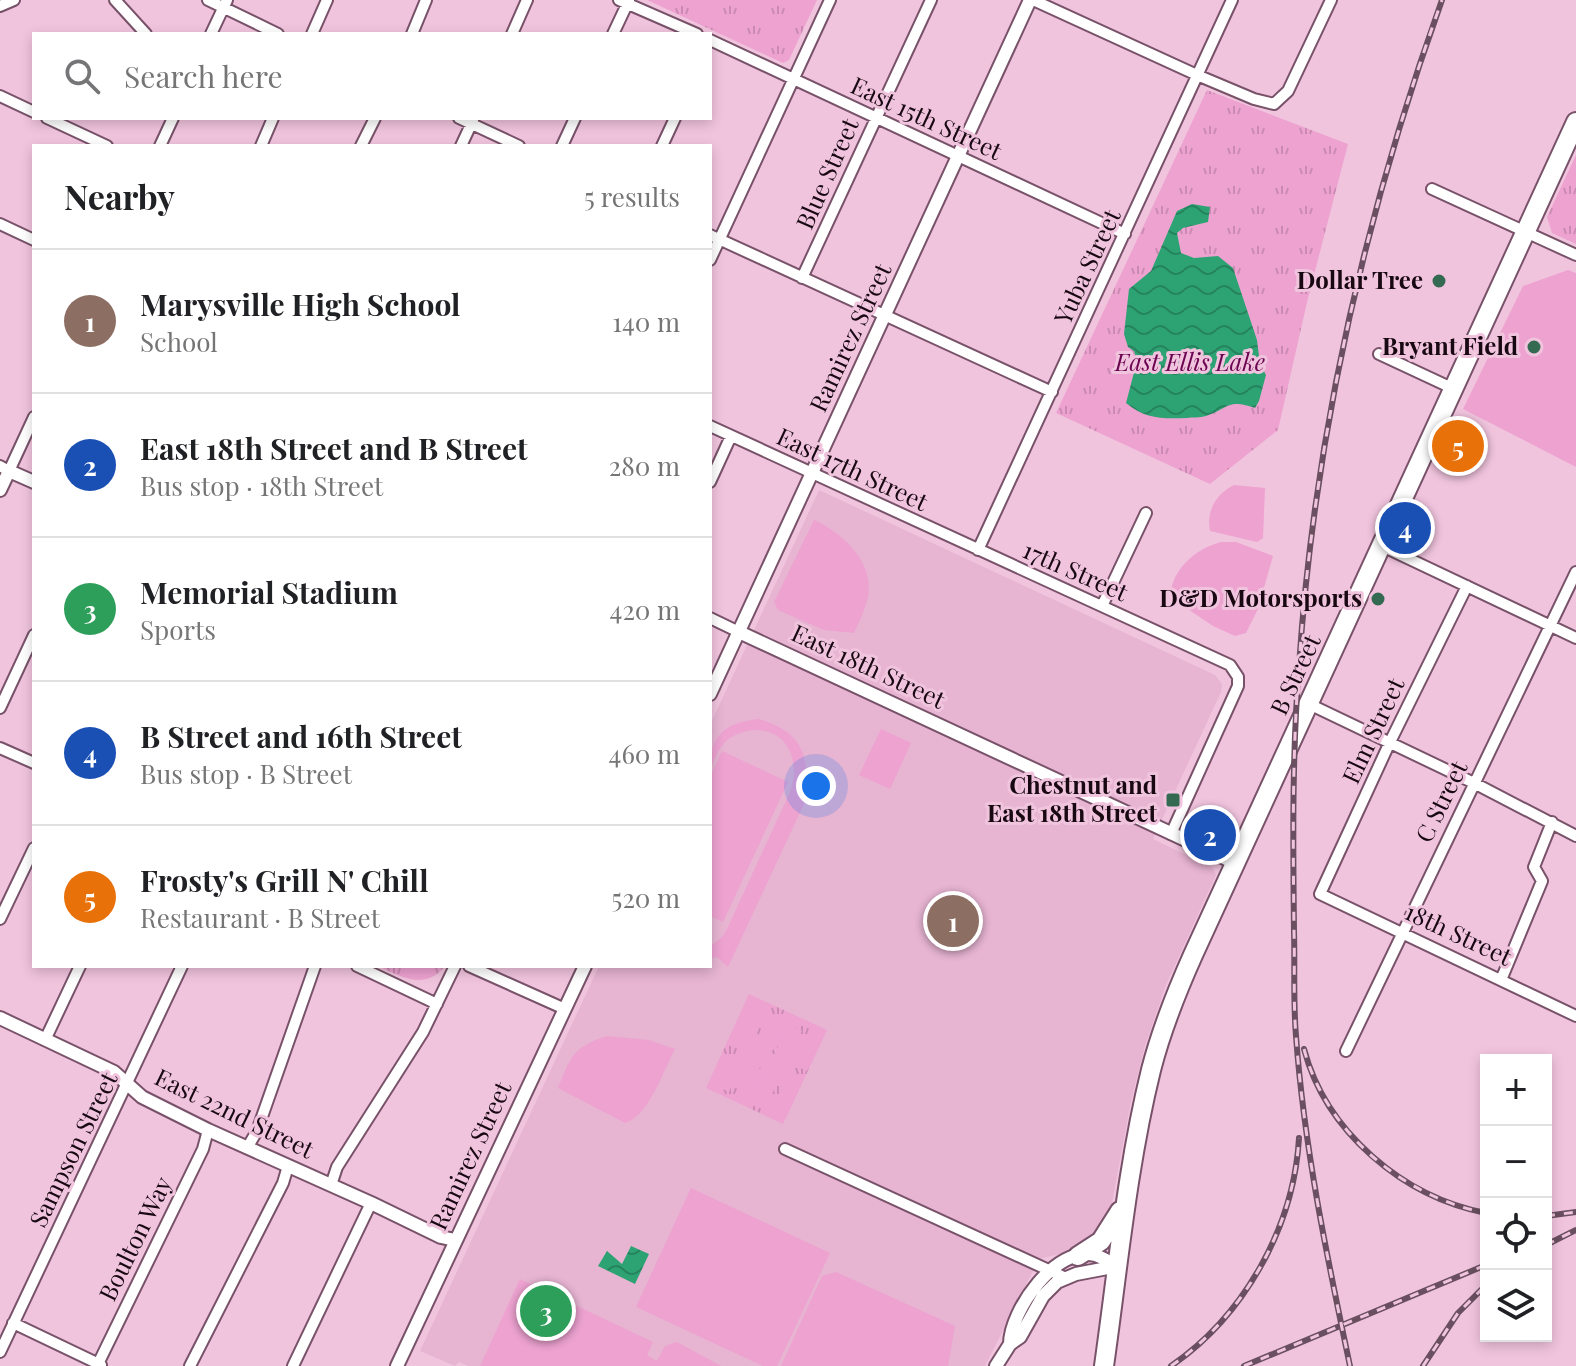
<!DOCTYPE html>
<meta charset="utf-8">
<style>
body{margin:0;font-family:"Playfair Display",serif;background:#f6f6f6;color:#202124}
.controls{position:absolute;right:24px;bottom:24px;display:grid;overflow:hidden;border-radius:0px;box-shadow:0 4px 12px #0003}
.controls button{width:72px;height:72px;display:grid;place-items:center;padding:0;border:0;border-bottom:2px solid #e0e0e0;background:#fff;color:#202124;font:40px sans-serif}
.you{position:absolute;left:816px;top:786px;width:28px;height:28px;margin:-20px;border:6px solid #fff;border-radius:50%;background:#1a73e8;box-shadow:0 0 0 12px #1a73e833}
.badge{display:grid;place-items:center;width:52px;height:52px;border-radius:50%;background:#336a51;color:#fff;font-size:26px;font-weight:700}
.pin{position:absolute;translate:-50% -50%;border:4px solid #fff;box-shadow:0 2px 8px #0006}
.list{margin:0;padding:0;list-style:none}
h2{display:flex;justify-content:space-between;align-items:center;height:104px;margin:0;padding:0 32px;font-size:34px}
h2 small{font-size:26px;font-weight:400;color:#757577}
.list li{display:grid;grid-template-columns:52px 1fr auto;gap:24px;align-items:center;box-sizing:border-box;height:144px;padding:0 32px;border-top:2px solid #e0e0e0}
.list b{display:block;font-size:30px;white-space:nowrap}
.list p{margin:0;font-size:26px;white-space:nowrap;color:#757577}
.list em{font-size:26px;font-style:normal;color:#757577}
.icon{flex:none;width:44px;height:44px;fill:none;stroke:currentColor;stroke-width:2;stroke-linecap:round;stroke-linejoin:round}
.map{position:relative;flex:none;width:1576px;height:1366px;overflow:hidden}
.search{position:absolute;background:#fff;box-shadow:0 4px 12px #0003;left:32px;top:32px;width:680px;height:88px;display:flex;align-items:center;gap:20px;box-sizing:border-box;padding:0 28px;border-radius:0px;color:#757577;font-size:30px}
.panel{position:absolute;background:#fff;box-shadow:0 4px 12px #0003;left:32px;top:144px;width:680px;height:824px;border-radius:0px}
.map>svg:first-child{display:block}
.built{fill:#e7b4d2}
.park{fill:url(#park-tufts)}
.garden{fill:#eda2d0}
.water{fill:url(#water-waves)}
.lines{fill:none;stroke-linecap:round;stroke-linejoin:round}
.minor-casing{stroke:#785269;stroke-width:14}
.tertiary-casing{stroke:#785269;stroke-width:16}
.trunk-casing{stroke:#785269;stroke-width:22}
.minor{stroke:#fff;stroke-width:10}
.tertiary{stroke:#fff;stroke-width:12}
.trunk{stroke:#fff;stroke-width:18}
.rail-casing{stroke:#694f5f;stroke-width:6}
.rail{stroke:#f1c4de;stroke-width:3;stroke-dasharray:9;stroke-linecap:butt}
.poi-dot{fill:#336a51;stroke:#f1c4de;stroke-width:3}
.labels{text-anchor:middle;stroke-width:6;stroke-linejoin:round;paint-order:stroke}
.street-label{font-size:24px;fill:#170812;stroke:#f1c4de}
.poi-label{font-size:24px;font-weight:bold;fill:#170812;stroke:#f1c4de;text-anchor:end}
.park-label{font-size:24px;font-style:italic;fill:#6b0551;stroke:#f1c4de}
</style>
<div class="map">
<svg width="1576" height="1366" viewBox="0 0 1576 1366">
<defs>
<pattern id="park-tufts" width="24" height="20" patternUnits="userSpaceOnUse" patternTransform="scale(2)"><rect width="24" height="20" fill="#eda2d0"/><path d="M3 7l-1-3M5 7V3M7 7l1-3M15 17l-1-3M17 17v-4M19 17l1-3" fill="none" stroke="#ca8ab2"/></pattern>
<pattern id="water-waves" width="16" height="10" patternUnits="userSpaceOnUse" patternTransform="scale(2)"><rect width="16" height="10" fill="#2da374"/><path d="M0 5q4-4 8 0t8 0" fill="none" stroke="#25835e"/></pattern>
</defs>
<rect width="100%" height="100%" fill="#f1c4de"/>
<!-- built -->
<path class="built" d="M819,490L1215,675L1222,684L1221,692L1153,839L1213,868L1216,875L1166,985L1145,1046L1131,1101L1108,1224L1084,1248L1039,1259L985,1366H468L459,1362L455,1366L420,1351L599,966H710V725Z"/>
<!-- park -->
<path class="park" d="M647,0H817L789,60L783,63Z
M1207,90L1348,144L1308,298L1278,430L1210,484L1056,413Z
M1576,155V244L1552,233L1547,217Z
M378,966H445C425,991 402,977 378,966Z
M749,994L827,1030L783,1124L706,1088Z"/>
<!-- garden -->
<path class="garden" d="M1568,270L1576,273V467L1463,409L1523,286Z
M1234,485L1265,488L1263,538L1257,542L1210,531C1206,511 1216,494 1234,485Z
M814,520C842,532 875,563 868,597C865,610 859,622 854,633L824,630L778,610L774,602Z
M1221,542H1236L1273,556L1258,609L1246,633L1235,636L1213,626L1170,597C1172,569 1195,549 1221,542Z
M759,719C798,731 809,750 806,789L810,791L728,967L717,957L710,958V947L723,936L728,927L790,792C802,760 786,724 747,731C739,733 731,736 725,742C718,750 714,761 710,770C710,734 725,723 759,719Z
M881,729L911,743L890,789L859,775Z
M722,751L788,782L723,922L710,916V777Z
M752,1008L766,1014L751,1045L738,1038Z
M771,1016L785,1023L771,1054L757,1047Z
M788,1024L802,1031L788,1061L774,1055Z
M808,1034L822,1040L807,1071L794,1065Z
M607,1036L649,1040L675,1049C663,1071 649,1116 625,1123L558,1088C571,1056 573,1047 607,1036Z
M729,1054L743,1061L729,1092L715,1085Z
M749,1064L763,1070L749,1101L735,1094Z
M765,1072L779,1079L765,1109L751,1103Z
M786,1081L800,1087L786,1118L772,1112Z
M691,1188L830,1253L777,1366H763L636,1307Z
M836,1272L955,1326L948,1366H781L822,1276Z
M520,1279L653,1342L647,1355L657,1361L665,1346L677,1342L721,1366H480Z"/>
<!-- water -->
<path class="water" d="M1192,204L1210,207L1208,222L1183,228L1177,233L1181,253L1194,258L1218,256L1233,268L1257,340L1260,364L1266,375L1259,401L1255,408C1227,398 1228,409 1206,416C1200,418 1192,417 1187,418C1162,419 1145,419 1126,403L1137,361L1134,351L1128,347L1124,334L1129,289L1151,271L1177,211Z
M631,1246L649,1254L635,1284L598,1266L607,1251L622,1264Z"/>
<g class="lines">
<!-- minor casing -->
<g class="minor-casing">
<path id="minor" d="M115,0L146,34
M208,0L278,34
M619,0L697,34
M1033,0L1197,75L1254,99L1274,104L1288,91L1331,0
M0,6L14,0
M211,34L227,0
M312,34L327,0
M412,34L426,0
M512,34L527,0
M613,34L629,0
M710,40L1125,234
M0,96L34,112
M47,118L107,146
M459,118L519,146
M160,146L173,118
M261,146L273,118
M361,146L375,118
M461,146L473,120
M562,146L575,118
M662,146L675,118
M1432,189L1576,255
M0,224L34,240
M710,235L1052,392
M710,260L830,0
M802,278L931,0
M1379,354L1454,389
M710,426L1230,665L1238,677V686L1171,834
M0,466L9,471L34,417
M710,482L731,436
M1382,546L1576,638
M978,550L1232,0
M1467,586L1390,742L1320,894L1576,1016
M1102,606L1146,513
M710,618L739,632
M1309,704L1474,783L1576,836
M0,708L34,635
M0,748L34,763
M0,919L34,848
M357,966L437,1004
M469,966L565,1009
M1501,980L1542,881L1534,867L1552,822
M45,1040L80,966
M1346,1051L1576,572
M247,1148L257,1131L315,966
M785,1149L1066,1278
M331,1185L337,1167L423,1032L455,966
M13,1323L101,1365
M0,1352L182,966
M98,1364L203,1149L208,1130
M190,1366L283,1183L288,1166
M293,1366L371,1203"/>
</g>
<!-- tertiary casing -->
<g class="tertiary-casing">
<path id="tertiary" d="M0,490L9,471L34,482
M739,632L1235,863
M710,694L1030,0
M0,1018L114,1072L142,1097L208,1130L371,1203L441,1237L455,1240
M1010,1344C1010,1311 1056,1245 1095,1255C1102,1257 1111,1263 1118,1266
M397,1366L585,966
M996,1366L1010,1344L1020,1337L1043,1296L1057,1282L1076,1274L1118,1266"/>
</g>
<!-- trunk casing -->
<g class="trunk-casing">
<path id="trunk" d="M1078,1256L1101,1241L1120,1211
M1104,1366C1118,1268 1127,1167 1151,1070C1161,1031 1176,993 1193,955L1576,122"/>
</g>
<!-- minor -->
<use href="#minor" class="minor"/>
<!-- tertiary -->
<use href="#tertiary" class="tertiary"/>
<!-- trunk -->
<use href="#trunk" class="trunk"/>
<!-- rail casing -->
<g class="rail-casing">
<path id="rail" d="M1304,1049C1326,1132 1403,1197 1486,1213
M1546,1216L1576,1212
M1546,1245L1576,1230
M1171,1366C1244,1316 1294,1227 1299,1138
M1244,1366L1486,1265
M1350,1366C1327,1257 1304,1147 1296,1036C1293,1001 1295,966 1294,931C1293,843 1292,755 1299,666C1314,439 1365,214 1442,0
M1423,1366L1458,1313L1486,1285"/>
</g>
<!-- rail -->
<use href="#rail" class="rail"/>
</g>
<!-- markers -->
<g class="poi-dot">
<circle cx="1439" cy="281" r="8"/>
<circle cx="1534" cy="347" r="8"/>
<circle cx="1378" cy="599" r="8"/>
<rect x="1165" y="792" width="16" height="16" rx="4"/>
</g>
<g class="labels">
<!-- street labels -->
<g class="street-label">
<text transform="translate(926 119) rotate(25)" y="8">East 15th Street</text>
<text transform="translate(828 174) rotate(-66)" y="8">Blue Street</text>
<text transform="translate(1088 267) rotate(-65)" y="8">Yuba Street</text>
<text transform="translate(851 338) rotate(-65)" y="8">Ramirez Street</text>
<text transform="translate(852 470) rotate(25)" y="8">East 17th Street</text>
<text transform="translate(1075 572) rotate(24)" y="8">17th Street</text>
<text transform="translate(868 667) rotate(25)" y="8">East 18th Street</text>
<text transform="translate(1296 675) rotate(-65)" y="8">B Street</text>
<text transform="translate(1374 731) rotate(-65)" y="8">Elm Street</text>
<text transform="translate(1442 802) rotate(-64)" y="8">C Street</text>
<text transform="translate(1458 935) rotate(25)" y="8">18th Street</text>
<text transform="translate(234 1114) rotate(26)" y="8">East 22nd Street</text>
<text transform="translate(74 1150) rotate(-64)" y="8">Sampson Street</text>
<text transform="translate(471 1156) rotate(-65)" y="8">Ramirez Street</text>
<text transform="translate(136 1239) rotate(-64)" y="8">Boulton Way</text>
</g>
<!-- poi labels -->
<g class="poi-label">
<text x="1423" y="289">Dollar Tree</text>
<text x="1518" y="355">Bryant Field</text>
<text x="1362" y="607">D&amp;D Motorsports</text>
<text x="1157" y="794">Chestnut and<tspan x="1157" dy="28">East 18th Street</tspan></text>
</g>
<!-- park labels -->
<g class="park-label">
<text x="1190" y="371">East Ellis Lake</text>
</g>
</g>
</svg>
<div class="controls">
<button>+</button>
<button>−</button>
<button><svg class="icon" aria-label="locate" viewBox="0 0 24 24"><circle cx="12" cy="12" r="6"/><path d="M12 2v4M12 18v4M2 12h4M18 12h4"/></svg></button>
<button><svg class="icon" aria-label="layers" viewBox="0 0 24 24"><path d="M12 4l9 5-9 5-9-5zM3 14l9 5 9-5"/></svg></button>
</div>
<div class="you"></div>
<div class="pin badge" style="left:953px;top:921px;background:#8d6e63">1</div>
<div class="pin badge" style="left:1210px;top:835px;background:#1a4fb4">2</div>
<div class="pin badge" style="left:546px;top:1311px;background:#2e9e5b">3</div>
<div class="pin badge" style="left:1405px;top:528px;background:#1a4fb4">4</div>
<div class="pin badge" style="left:1458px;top:446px;background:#e8710a">5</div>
<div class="search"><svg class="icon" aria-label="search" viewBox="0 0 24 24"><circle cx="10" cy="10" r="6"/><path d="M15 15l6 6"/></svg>Search here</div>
<section class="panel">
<h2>Nearby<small>5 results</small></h2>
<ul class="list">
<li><span class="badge" style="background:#8d6e63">1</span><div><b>Marysville High School</b><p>School</p></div><em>140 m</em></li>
<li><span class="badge" style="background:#1a4fb4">2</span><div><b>East 18th Street and B Street</b><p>Bus stop · 18th Street</p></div><em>280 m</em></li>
<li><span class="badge" style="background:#2e9e5b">3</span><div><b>Memorial Stadium</b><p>Sports</p></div><em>420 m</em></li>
<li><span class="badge" style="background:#1a4fb4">4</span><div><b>B Street and 16th Street</b><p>Bus stop · B Street</p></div><em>460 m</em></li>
<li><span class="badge" style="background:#e8710a">5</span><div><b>Frosty's Grill N' Chill</b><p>Restaurant · B Street</p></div><em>520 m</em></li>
</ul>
</section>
</div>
